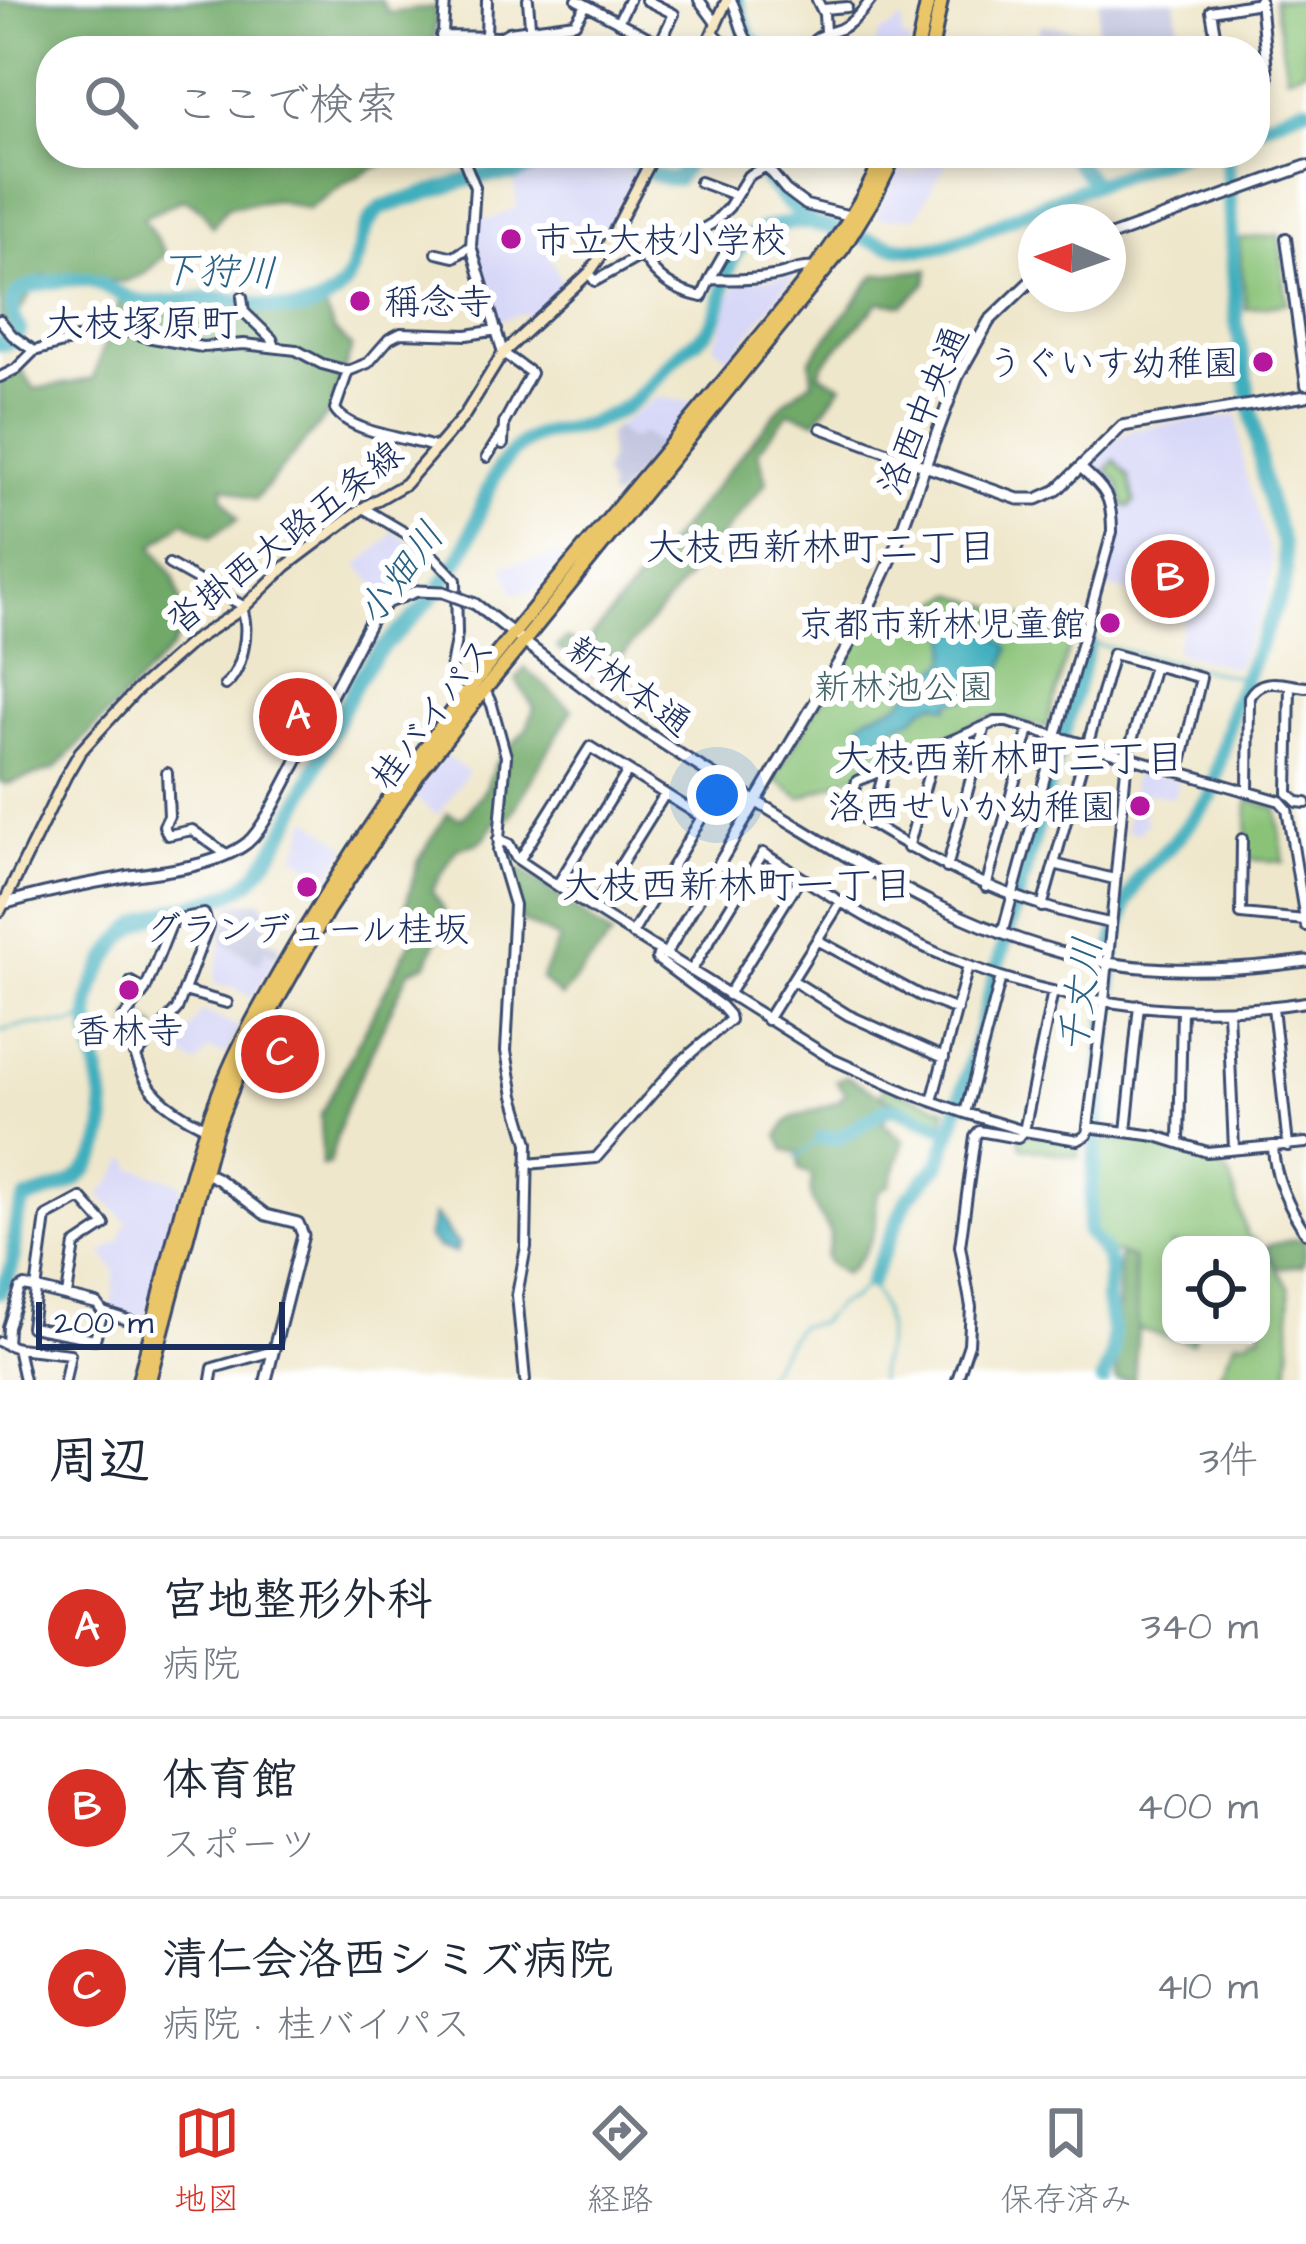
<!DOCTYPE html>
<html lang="ja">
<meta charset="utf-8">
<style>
body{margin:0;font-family:"Architects Daughter","Klee One",sans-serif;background:#f6f6f7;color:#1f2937}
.controls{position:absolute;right:36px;bottom:36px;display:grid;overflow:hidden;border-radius:24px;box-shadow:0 6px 18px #0003}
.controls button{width:108px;height:108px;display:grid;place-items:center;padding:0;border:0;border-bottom:3px solid #e0e1e3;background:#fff;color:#1f2937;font:60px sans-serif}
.compass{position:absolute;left:1018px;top:204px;width:108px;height:108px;border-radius:50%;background:#fff;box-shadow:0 6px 18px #0003;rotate:272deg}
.scale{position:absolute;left:36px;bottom:30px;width:249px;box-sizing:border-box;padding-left:12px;border:6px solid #1b2f5e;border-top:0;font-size:33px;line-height:42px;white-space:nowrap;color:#1b2f5e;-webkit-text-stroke:9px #fff;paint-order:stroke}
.you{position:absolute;left:717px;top:795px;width:42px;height:42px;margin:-30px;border:9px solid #fff;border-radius:50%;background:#1a73e8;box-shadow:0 0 0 18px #1a73e833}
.badge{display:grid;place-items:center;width:78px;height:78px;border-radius:50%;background:#d93025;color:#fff;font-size:39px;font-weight:700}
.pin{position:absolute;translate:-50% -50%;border:6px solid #fff;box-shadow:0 3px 12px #0006}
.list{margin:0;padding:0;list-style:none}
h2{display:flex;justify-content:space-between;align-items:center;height:156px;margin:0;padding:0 48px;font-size:51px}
h2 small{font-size:39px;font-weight:400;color:#747a83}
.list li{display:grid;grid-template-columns:78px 1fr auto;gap:36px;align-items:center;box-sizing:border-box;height:180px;padding:0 48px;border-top:3px solid #e0e1e3}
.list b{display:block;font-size:45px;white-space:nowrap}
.list p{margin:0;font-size:39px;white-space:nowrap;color:#747a83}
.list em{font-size:39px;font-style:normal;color:#747a83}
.icon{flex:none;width:66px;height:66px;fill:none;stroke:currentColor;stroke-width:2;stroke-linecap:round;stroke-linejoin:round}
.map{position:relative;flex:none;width:1306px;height:1380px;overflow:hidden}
.search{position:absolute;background:#fff;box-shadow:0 6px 18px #0003;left:36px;right:36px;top:36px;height:132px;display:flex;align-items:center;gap:30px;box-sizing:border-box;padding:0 42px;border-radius:48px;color:#747a83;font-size:45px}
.sheet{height:696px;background:#fff}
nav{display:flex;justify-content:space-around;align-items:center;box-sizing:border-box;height:168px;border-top:3px solid #e0e1e3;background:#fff;font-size:33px;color:#747a83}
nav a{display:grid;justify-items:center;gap:6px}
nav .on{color:#d93025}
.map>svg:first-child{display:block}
.built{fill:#d7d7f8}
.industrial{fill:#bfc2dd}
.green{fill:#8ac378;stroke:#52796b;stroke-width:3}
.forest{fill:#6fa968;stroke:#456c63;stroke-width:3}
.water{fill:#40afbd;stroke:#2e6f8e;stroke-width:3}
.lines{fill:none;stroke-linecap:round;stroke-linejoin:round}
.stream{stroke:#40afbd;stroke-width:3}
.river{stroke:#40afbd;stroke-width:15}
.minor-casing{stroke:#3b4b6e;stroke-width:14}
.tertiary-casing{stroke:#3b4b6e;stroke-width:15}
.secondary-casing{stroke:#3b4b6e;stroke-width:15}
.trunk-casing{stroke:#3b4b6e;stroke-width:18}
.minor{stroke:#fff;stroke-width:8}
.tertiary{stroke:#fff;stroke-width:9}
.secondary{stroke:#f7e8c3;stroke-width:9}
.trunk{stroke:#ebc669;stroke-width:12}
.tertiary-bridge-casing{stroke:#3b4b6e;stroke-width:15;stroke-linecap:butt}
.tertiary-bridge{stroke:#fff;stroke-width:9}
.poi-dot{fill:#b5179e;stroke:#fff;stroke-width:4.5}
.labels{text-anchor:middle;stroke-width:12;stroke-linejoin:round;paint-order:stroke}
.poi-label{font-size:36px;fill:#1b2f5e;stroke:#fff;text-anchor:end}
.street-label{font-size:36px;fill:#1b2f5e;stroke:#fff}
.park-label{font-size:36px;fill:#426367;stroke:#fff}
.water-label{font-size:39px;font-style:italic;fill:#2a6284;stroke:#fff}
.neighbourhood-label{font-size:39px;fill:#1b2f5e;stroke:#fff}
</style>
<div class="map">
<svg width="1306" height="1380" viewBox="0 0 1306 1380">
<rect width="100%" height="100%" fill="#fff"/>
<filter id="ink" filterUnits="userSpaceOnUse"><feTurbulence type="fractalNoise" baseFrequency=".00833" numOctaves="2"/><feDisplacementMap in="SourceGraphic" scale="24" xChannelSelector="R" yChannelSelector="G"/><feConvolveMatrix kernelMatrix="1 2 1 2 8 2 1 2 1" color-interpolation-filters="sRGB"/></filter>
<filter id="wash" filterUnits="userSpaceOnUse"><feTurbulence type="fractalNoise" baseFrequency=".004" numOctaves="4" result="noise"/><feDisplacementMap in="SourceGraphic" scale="48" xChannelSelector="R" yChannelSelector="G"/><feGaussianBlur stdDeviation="2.7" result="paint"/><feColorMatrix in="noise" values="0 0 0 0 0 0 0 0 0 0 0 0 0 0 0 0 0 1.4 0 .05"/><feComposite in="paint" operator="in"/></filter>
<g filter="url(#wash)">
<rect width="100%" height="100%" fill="#efe7cb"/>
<!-- built -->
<path class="built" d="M902,19V38L911,41L909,51H872L880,33L888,30Z
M542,153H563L567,161L584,153H621L639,172L635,184L619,204L615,206L617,219L604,243L551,234L547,236L549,257L567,291L532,321L525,313L498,321L476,252L475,219H492L517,207L514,180L554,166L549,155L541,157Z
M943,153H952L916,217L883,219L876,214L899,169L909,171L911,175Z
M799,269L730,358L713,345L721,330L728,300L738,283L781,277Z
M657,397L695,403L660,445L643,433L631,441L615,427Z
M1238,415L1244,469L1272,559L1270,592L1236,668L1175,652L1187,607L1103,586L1120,522V512L1118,500L1110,486L1089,468L1113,441L1134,429Z
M391,530L420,548L433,563L420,574L419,580L383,594L358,565L388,539Z
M559,556L562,558L557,568L537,591L514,593L503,565Z
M444,755L468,772L438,815L412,796Z
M1139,770L1178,781L1174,798L1147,792L1143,819L1149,822L1148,825L1143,824L1141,833L1126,832L1134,777Z
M308,818L348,847L327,878L294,855L300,845Z
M222,941L258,963L266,950L276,956L252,998L230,985L223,987L214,982Z
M202,1011L239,1027L226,1055L209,1049L197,1065L171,1048L190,1030Z
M129,1158L134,1170L138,1169L182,1184L145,1322L111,1311L115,1271L102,1253L122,1239V1232L128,1223L99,1194L109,1186L125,1160Z"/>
<!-- industrial -->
<path class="industrial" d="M1100,0H1175L1182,51H1035L1041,24L1097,33Z
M615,427L631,440L643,433L660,445L615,500L608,496L609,487L603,474L609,459L608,434Z
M261,900L268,912L266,938L282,947L276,956L266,951L259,964L222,941L226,916L233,904Z"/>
<!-- green -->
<path class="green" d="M1274,0H1306V69L1287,76Z
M1279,235L1287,303L1246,309L1239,239Z
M1115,460L1129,477L1135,501L1130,507L1124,506L1119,484L1107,469Z
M954,594L1073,633L1046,727L992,716L801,798L774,779L873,614L901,622Z
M1248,799L1277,809L1284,862L1246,859Z
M135,1009L157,1028L142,1045L136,1043C130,1029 125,1022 135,1009Z
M884,1086L946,1109L943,1122L880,1095Z
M1025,1133L1080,1141L1078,1157L1022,1147L1019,1140Z
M1100,1140L1170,1144L1221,1164L1231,1179L1247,1235L1261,1245H1171V1335H1196L1192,1343L1138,1329L1133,1258L1111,1252L1092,1229Z
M1261,1245L1289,1287L1291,1347L1287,1380H1219V1374L1236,1341L1250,1340L1252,1335H1261Z"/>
<!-- forest -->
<path class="forest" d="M0,0H381L389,13L436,7L434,51H51V153H390V160L345,183L308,209L276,200L227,207L213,227L202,210L184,199L143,218L166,254L144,274L124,282L42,275L4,337L0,335Z
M928,270L926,283L903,305L879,302L824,363L819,374L842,385L816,421L789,412L758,451L767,482L604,678L557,648L567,638L584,646L787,399L812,381L810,360L875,275Z
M119,301L325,308L334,330L352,347L331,411L255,500L223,486V497L238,519L211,537L184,521L153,546L174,577L186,621L171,649L55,769L7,784L0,782V381L22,370L35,389L93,379Z
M525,668L572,710L509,818L495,822C483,842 480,845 457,848L432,891L444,910L442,927L427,964L409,971L344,1111L329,1164L322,1166L321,1114L419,925L406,905L418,861L447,813L462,819L486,788L495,764L527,728L534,708L516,680Z
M520,868L612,936L561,997L541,979L559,939L522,921L511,874Z
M846,1076L893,1103L883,1123L904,1141L890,1185L879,1191C875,1202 877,1210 876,1222C874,1240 860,1263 844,1274L828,1263L825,1256C840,1226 817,1222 811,1197C810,1192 812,1180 812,1176L799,1169V1153L785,1150L778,1136L786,1123L792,1118L837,1102L846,1093L836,1081Z
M1296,1239L1304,1240C1306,1249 1306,1257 1303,1265L1277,1268L1266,1246Z
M1119,1254L1133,1258L1138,1329L1134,1380H1116Z"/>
<!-- water -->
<path class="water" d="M963,619C979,625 999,636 1009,649C1003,669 995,694 972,698C965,699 957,699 950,702L948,708L936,703L923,709L913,719L891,727L867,747L858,733L859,724L868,716L899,704L925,677L945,664L948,656L949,633Z
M434,1215C446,1222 446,1237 458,1244L456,1253L438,1247L428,1238Z"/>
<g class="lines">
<!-- stream -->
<path class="stream" d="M1003,642L1038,632L1077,639
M1086,642L1246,679
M0,1031L25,1025L71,1024L90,1016
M796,1158L821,1138
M762,1380L798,1326L819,1323L838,1304L852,1298L870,1283C879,1302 890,1319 886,1341C884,1357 878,1360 879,1380"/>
<!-- river -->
<path class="river" d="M736,0L749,37L765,51
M1255,127L1306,107
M623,153C640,167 655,179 677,179L684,168L687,153
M728,153L755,167L788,204L810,220
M1069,153L1094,184
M0,344C11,344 15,340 20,330C0,292 23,286 57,281C68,280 82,277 93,281C110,288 126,300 144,302C169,304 194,297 218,298C250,300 288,318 318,305C369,282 349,235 381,208L480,176L516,174L564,153
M821,1138H839L887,1108L897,1109L951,1130
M870,1283L907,1199L939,1164L955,1118L1089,643
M0,1292C5,1283 11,1273 13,1262C15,1238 12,1222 25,1200C42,1192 60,1191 75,1180C132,1136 88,1066 89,1010C89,986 104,963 117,944C152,896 226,915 258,872C304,812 324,735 363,672C377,650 394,637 412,619C428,603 445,582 457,562C478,530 482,487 508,457C536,425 554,435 589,424C600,420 612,414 622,409C642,398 668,363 687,347C693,342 703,336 708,330C731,301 716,249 762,230C824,204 870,256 929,248C964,243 1006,219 1039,206C1086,186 1135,170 1183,153
M1103,1380L1112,1356L1113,1335L1107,1298L1110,1267L1106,1255L1088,1232L1114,944L1126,904L1140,876L1175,841L1211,796L1234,703L1283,590L1286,570L1283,544L1265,488L1236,320L1227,153"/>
</g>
</g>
<g filter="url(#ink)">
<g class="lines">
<!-- minor casing -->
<g class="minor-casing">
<path id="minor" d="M528,0L532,51
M577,0L674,51
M646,0L674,14L660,43
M699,0L716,23
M731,0C742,19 738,37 758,51
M817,0L824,14L825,32
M823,9L847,7
M618,22L629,0
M713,32L731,51
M441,36L500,37L509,32L575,23L586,5
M486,37L487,0
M442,51L445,0
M806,51C816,35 823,35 840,29C853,23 863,11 871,0
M1218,51L1211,11L1260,3
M1255,85L1268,80L1260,0
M461,153L475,187L471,246L503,353L531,373L504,423L503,444
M766,166L786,190L806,205L855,217
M700,182L735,195
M1286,238L1306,385
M437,253L454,257L471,246
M642,255C657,279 674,291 702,297L710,279C731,280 752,280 773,276C788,274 799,266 814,268
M589,273L595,281L642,255L681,242L713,223L729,207L748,176L776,161L780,153
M710,279L727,249
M242,297L244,312L272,339L275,347
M0,320L12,335L34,351L113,329H122L147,337L202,347L244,344L296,350L322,364L348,371
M0,377L16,369L34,351
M821,428L925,466
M437,448C410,438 349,433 335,409L348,371L368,363L389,339L401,333L467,335L497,330
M487,457L502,433
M363,508L419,541L456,580L457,634L449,678L453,687L466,698
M169,564L245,607
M225,685C243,670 250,630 242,609
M1290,685L1288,793L1297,802L1306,803
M485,690L492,705L506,756L498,851L514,905L506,1051L514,1096L528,1143L526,1247L517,1295L525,1380
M167,773L169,816L164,826L168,835L192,830L226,854
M1248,792L1249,697C1261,675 1284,685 1306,687
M870,824L885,768
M498,839L509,844L516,858L568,893L832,1059L906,1092L965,1113L1024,1131L1078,1140L1087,1135L1104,1001L1127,757L1154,666
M1242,839L1241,914L1305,920
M908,848L936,747
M520,859L590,747L702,817L632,934
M1054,864L1114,879
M947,868L985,726
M558,884L628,771
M986,887L1029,729
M1042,907L1113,654L1201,678L1179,772
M593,909L665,794
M1109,923C1010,903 932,863 848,809L857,781L995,722H1007L1280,801L1287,809L1306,926
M1002,934L1112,532C1112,495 1105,490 1080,467
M817,940L921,996L957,1010
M691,971L763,853C829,895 897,940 972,967C1078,1006 1195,1020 1306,1002
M792,980L848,1015L944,1058
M131,982L145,990
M184,991L227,1003
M728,995L801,877
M1273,1007L1288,1146
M1228,1011L1234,1149
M767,1020L840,903
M137,1055L177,1009L208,926L204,914L173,920L145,990L123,1019C130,1037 137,1066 147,1082C159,1103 187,1119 208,1128
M932,1101L968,966
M965,1113L1001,977
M1088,1127L1156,1136L1207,1152L1306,1143
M1126,1132L1139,1005
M1179,1142L1182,1010
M1273,1147C1274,1176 1289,1209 1306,1233
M527,1164L596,1158L678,1064L730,1020L729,1015L721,1006L657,959L659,951
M67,1295L75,1245L105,1225L81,1198L46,1217L31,1327L95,1339L103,1312
M0,1342L17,1348L70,1354L65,1380
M7,1345L8,1327L20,1289L25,1286L97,1304L103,1312L155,1329
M17,1348L24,1380
M211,1380L213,1368L273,1351
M957,1380L969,1344L971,1307L960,1246L975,1136L979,1131L1018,1138L1024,1131L1053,991"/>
</g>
<!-- tertiary casing -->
<g class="tertiary-casing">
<path id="tertiary" d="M1108,237L1306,166
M925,466L1018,499H1037L1057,490L1122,426L1306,396
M475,604C531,647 586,691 643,730C694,765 746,795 798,827C891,884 972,931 1079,957C1152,975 1232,971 1306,961
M0,905C42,892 86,884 129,876C165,871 217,866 247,843C259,833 266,818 274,805L373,616L388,602L417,591
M665,955L859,628L891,559L958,376L989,321L1036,276
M199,1170L218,1179L266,1215L298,1223L303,1235L266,1380"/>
</g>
<!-- secondary casing -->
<g class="secondary-casing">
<path id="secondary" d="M704,51L727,0
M0,911L66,776L80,752L98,732L136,691L193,641L242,609L286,566L363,508L405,484L464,416L503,353L589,273L603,253L655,153"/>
</g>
<!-- trunk casing -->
<g class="trunk-casing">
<path id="trunk" d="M917,51L928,0
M931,51L941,0
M139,1380C165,1284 183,1184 220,1091C240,1040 268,993 295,946C364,829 444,717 531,612C602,526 675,441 746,354C798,291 852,229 885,153
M149,1380L215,1131L242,1063L327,911L419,773L472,705L843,248L876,194L896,153"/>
</g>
<!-- minor -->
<use href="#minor" class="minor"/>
<!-- tertiary -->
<use href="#tertiary" class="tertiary"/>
<!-- secondary -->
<use href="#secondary" class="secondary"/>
<!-- trunk -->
<use href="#trunk" class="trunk"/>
<!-- tertiary-bridge casing -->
<g class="tertiary-bridge-casing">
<path id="tertiary-bridge" d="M417,591L443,592L475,604"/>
</g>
<!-- tertiary-bridge -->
<use href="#tertiary-bridge" class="tertiary-bridge"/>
</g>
</g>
<!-- markers -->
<g class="poi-dot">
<circle cx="511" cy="239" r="12"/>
<circle cx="360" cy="301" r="12"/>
<circle cx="1263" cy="362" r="12"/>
<circle cx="1110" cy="623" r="12"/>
<circle cx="1140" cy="806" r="12"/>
<circle cx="307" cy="887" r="12"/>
<circle cx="129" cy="990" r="12"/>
</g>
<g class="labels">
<!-- poi labels -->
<g class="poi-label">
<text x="535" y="252" text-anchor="start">市立大枝小学校</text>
<text x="384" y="314" text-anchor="start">稱念寺</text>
<text x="1239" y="375">うぐいす幼稚園</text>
<text x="1086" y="636">京都市新林児童館</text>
<text x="1116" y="819">洛西せいか幼稚園</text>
<text x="307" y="941" text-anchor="middle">グランデュール桂坂</text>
<text x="129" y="1043" text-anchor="middle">香林寺</text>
</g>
<!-- street labels -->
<g class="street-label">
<text transform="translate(922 410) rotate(-67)" y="13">洛西中央通</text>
<text transform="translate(284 536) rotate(-38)" y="13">沓掛西大路五条線</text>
<text transform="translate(630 685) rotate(36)" y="13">新林本通</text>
<text transform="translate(432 712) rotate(-53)" y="13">桂バイパス</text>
</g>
<!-- park labels -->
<g class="park-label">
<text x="904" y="699">新林池公園</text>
</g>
<!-- water labels -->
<g class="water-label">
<text transform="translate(218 270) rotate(2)" y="14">下狩川</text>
<text transform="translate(399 573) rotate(-53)" y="14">小畑川</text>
<text transform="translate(1079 995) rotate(-82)" y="14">千丈川</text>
</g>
<!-- neighbourhood labels -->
<g class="neighbourhood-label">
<text x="142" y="336">大枝塚原町</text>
<text x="821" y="560">大枝西新林町二丁目</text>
<text x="1009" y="771">大枝西新林町三丁目</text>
<text x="737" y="898">大枝西新林町一丁目</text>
</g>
</g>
</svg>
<div class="controls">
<button><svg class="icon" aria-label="locate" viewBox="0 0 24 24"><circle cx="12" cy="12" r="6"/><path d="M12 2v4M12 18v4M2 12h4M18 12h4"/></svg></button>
</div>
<svg class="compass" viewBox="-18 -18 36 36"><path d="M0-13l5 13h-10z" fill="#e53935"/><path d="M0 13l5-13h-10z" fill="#747a83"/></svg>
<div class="scale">200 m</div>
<div class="you"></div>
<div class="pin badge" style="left:298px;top:717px">A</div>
<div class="pin badge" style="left:1170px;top:579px">B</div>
<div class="pin badge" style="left:280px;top:1054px">C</div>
<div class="search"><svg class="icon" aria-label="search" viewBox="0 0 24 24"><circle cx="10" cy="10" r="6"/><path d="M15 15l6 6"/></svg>ここで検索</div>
</div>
<section class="sheet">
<h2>周辺<small>3件</small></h2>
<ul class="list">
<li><span class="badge">A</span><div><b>宮地整形外科</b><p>病院</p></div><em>340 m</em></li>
<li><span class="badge">B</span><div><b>体育館</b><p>スポーツ</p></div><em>400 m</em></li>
<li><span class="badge">C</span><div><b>清仁会洛西シミズ病院</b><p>病院 · 桂バイパス</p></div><em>410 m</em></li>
</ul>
</section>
<nav>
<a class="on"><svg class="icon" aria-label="map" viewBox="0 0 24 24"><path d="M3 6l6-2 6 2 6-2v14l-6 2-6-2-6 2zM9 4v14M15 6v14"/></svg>地図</a>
<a><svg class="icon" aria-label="directions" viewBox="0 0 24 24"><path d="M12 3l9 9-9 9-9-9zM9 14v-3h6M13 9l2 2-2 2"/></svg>経路</a>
<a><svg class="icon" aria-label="saved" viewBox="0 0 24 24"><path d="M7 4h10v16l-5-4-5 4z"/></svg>保存済み</a>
</nav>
